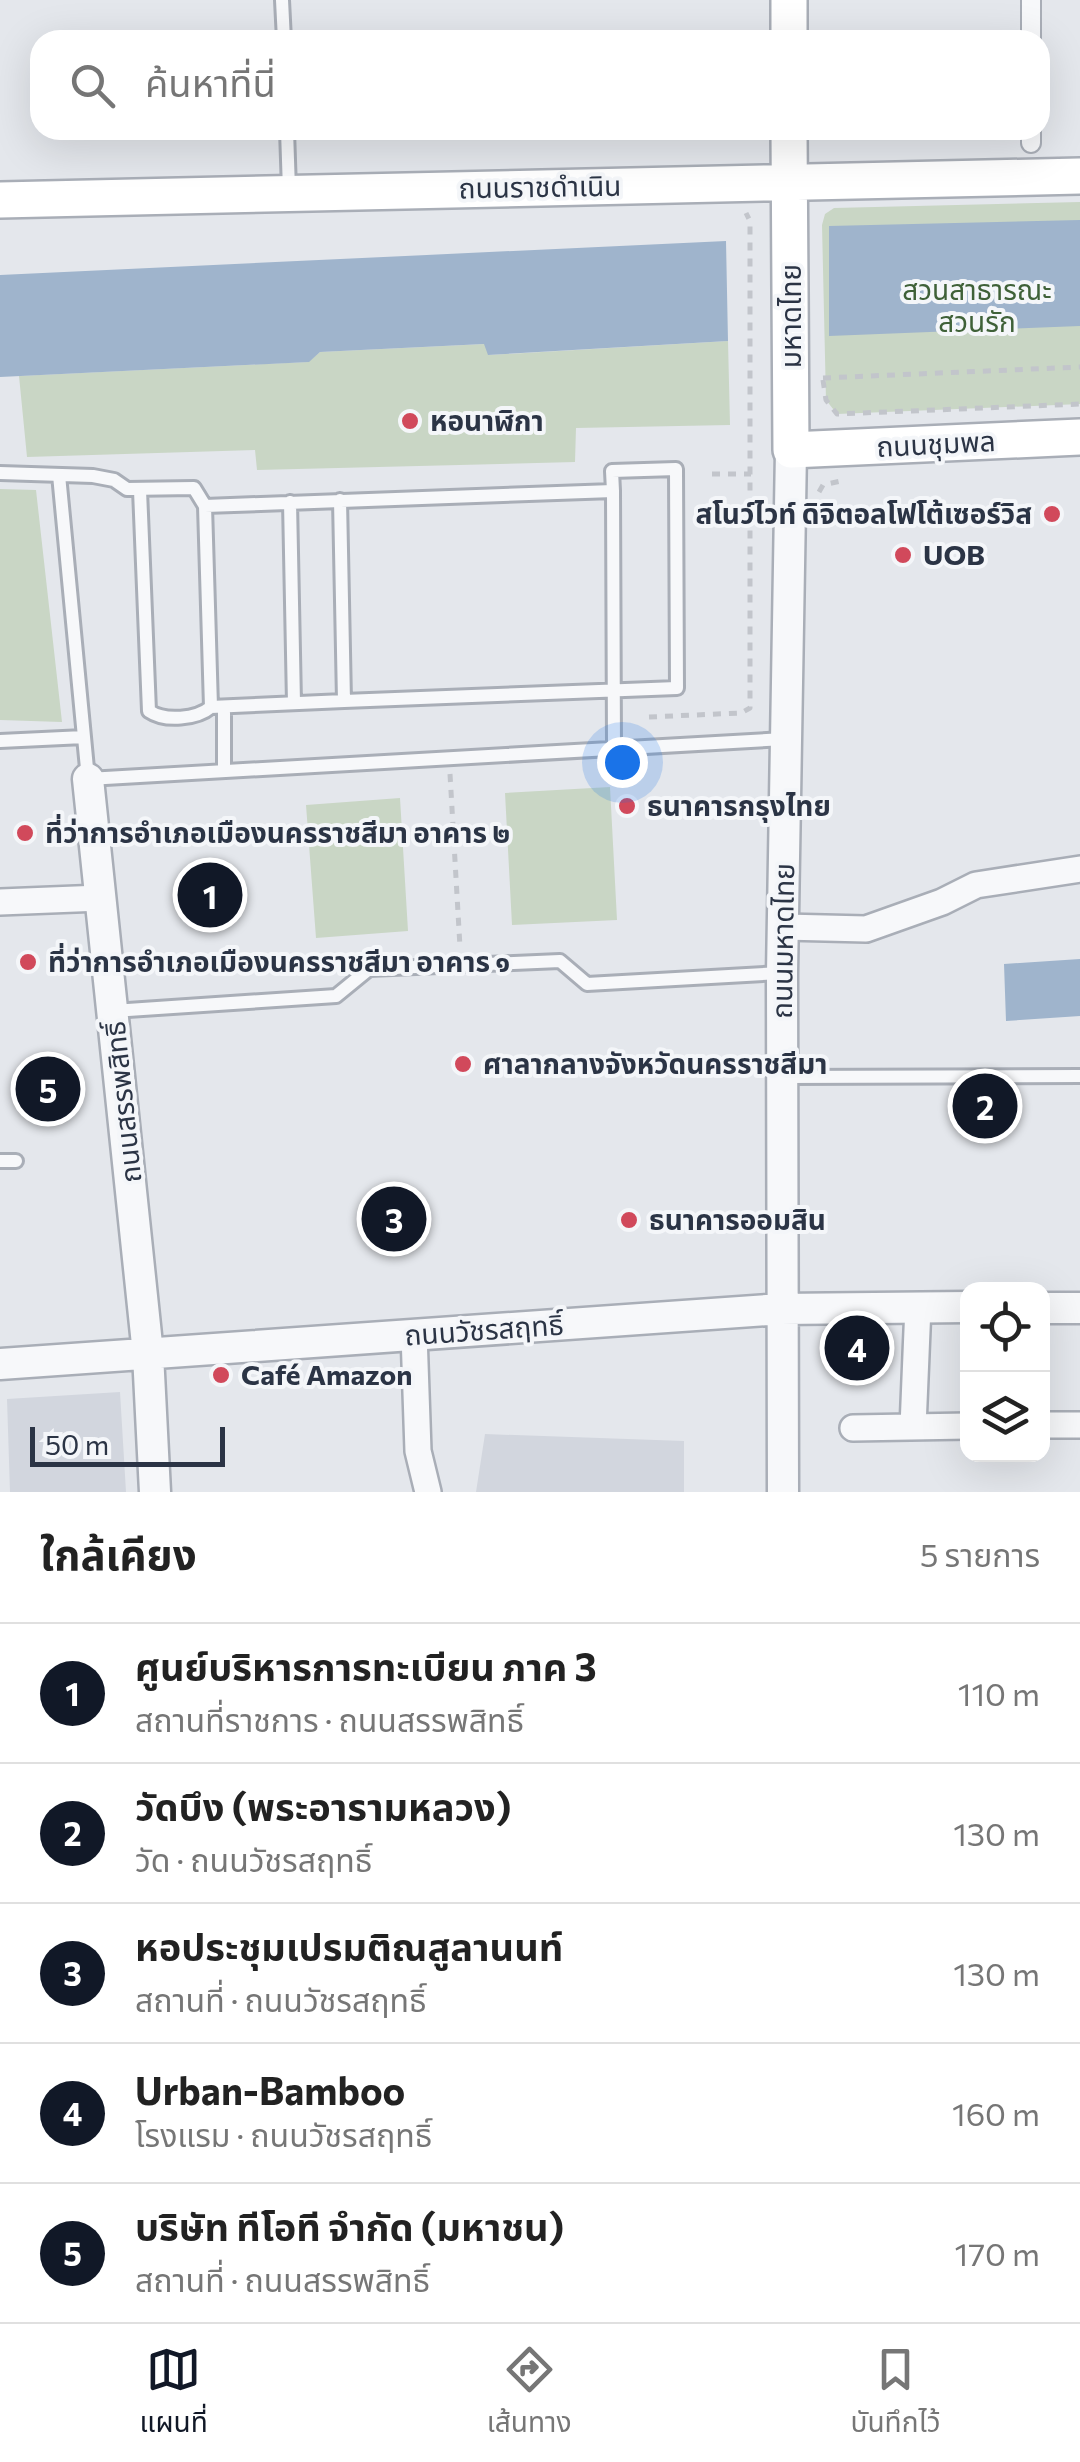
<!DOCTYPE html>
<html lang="th">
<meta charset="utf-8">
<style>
body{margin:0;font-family:Commissioner,"Noto Sans Thai",sans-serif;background:#f2f2f2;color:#222}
.controls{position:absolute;right:30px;bottom:30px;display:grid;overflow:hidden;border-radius:20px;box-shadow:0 10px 40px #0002}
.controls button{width:90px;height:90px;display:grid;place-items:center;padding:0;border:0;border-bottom:2px solid #e0e0e0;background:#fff;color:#222;font:50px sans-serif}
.scale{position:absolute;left:30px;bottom:25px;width:195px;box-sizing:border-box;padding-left:10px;border:5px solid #2b3445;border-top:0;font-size:28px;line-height:35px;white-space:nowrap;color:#2b3445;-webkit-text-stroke:8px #f4f6f9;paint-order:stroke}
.you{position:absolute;left:622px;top:762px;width:35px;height:35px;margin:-25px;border:8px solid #fff;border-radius:50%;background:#1a73e8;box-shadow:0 0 0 15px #1a73e833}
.badge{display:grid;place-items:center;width:65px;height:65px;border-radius:50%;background:#111827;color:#fff;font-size:32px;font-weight:700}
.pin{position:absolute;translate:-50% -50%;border:5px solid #fff;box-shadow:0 2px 10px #0006}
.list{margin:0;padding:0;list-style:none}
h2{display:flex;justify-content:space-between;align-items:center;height:130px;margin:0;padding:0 40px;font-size:42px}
h2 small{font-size:32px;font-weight:400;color:#767676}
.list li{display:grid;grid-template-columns:65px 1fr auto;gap:30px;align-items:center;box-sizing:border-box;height:140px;padding:0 40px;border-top:2px solid #e0e0e0}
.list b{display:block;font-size:38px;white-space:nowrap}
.list p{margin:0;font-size:32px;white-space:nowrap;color:#767676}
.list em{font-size:32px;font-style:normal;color:#767676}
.icon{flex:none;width:55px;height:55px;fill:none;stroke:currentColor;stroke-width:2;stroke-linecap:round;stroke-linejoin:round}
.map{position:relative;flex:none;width:1080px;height:1492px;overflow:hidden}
.search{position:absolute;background:#fff;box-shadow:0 10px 40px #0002;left:30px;right:30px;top:30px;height:110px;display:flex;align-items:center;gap:25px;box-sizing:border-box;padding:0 35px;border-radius:30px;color:#767676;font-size:38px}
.sheet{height:830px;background:#fff}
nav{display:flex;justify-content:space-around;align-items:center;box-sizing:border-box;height:140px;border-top:2px solid #e0e0e0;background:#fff;font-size:28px;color:#767676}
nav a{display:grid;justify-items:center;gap:5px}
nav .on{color:#111827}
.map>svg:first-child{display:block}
.built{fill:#d2d6de}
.green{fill:#c9d6c5}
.water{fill:#9fb4cc}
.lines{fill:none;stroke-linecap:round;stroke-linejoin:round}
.service-casing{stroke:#a9aeb7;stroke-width:18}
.pedestrian-casing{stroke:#a9aeb7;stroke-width:22}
.minor-casing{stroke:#a9aeb7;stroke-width:30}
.tertiary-casing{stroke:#a9aeb7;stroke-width:35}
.secondary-casing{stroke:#a9aeb7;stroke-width:40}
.path{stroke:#c2c5cb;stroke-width:5;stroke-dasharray:8 8;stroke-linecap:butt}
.service{stroke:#f7f8fa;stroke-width:12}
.pedestrian{stroke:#f7f8fa;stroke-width:18}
.minor{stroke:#f7f8fa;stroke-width:25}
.tertiary{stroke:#f7f8fa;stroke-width:30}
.secondary{stroke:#fff;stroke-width:35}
.poi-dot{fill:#d1495b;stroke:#f4f6f9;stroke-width:4}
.labels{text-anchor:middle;stroke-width:8;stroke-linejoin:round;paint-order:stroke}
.street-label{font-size:28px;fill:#2b3445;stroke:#f4f6f9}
.park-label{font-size:28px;fill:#3f6138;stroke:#f4f6f9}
.poi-label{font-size:28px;font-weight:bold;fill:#2b3445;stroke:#f4f6f9;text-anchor:start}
</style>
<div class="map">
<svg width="1080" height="1492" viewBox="0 0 1080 1492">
<rect width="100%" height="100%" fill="#e4e7ec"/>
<!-- built -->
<path class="built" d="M120,1392L126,1492H10L7,1399Z
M485,1434L684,1441V1492H476Z"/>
<!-- green -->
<path class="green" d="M1080,202V404L837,414L826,400L822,225L825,214L834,208Z
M728,341L730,425L576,428L575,462L257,470L255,450L27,457L19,376L308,362L320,352L485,344L489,355Z
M0,489L36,490L62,722L0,720Z
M610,787L617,920L512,925L505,793Z
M400,798L408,931L316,938L306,805Z"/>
<!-- water -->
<path class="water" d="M1080,220V326L829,336V226Z
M726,241L728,341L488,355L484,344L320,352L309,362L0,377V275Z
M1080,959V1016L1006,1021L1004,964Z"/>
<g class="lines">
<!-- service casing -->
<g class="service-casing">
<path id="service" d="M282,0L284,40
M287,130L289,190
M0,473L93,476L114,480L127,489L194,488L205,506
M59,475L88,779L784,739
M140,490L149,711C165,722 197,719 211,707
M613,491L614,747
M340,500L344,701L211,707L205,506L613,491L612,471L676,469L677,688L344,701
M290,502L294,703
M224,708V769
M0,741L84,737
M113,1011L336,996L369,969L560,961L587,984L780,973
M783,1077L1080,1076
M0,1161H16"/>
</g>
<!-- pedestrian casing -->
<g class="pedestrian-casing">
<path id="pedestrian" d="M1031,0V40
M1031,130V143"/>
</g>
<!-- minor casing -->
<g class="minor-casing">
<path id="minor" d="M0,902L101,898
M784,927L866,929L942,902L976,885L1080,869
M414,1334L418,1451L428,1492
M1042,1425H1080
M913,1427L918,1306
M853,1428L968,1426"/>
</g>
<!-- tertiary casing -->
<g class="tertiary-casing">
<path id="tertiary" d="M88,779L148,1354L155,1492
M1042,1308H1080
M0,1364L781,1309L968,1307
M783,1492L782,973L791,450"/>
</g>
<!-- secondary casing -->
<g class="secondary-casing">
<path id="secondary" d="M789,0V40
M789,130L791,450L1080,437
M0,200L1080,176"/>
</g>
<!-- path -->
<path class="path" d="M823,378L1080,367
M823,380L826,400L837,414L1080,404
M712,474H751
M819,492L823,485L841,481
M649,717L741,713L750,708V221L746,213
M450,774L460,947"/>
<!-- service -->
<use href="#service" class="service"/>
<!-- pedestrian -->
<use href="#pedestrian" class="pedestrian"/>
<!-- minor -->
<use href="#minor" class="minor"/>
<!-- tertiary -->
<use href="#tertiary" class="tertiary"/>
<!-- secondary -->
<use href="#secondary" class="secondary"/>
</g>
<!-- markers -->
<g class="poi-dot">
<circle cx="410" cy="421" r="10"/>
<circle cx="1052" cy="514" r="10"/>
<circle cx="903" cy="555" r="10"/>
<circle cx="627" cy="806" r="10"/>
<circle cx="25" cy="833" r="10"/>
<circle cx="28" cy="962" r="10"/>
<circle cx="463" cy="1064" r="10"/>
<circle cx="629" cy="1220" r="10"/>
<circle cx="221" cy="1375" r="10"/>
</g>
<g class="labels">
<!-- street labels -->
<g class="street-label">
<text transform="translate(540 187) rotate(-1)" y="10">ถนนราชดำเนิน</text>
<text transform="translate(791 316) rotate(-90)" y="10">มหาดไทย</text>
<text transform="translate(936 444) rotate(-3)" y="10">ถนนชุมพล</text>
<text transform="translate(783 941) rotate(-89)" y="10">ถนนมหาดไทย</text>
<text transform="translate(123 1102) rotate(-96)" y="10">ถนนสรรพสิทธิ์</text>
<text transform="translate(484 1330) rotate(-4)" y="10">ถนนวัชรสฤทธิ์</text>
</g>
<!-- park labels -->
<g class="park-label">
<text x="977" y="300">สวนสาธารณะ<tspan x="977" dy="32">สวนรัก</tspan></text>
</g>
<!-- poi labels -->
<g class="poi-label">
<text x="430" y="431">หอนาฬิกา</text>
<text x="1032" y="524" text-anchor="end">สโนว์ไวท์ ดิจิตอลโฟโต้เซอร์วิส</text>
<text x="923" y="565">UOB</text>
<text x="647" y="816">ธนาคารกรุงไทย</text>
<text x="45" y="843">ที่ว่าการอำเภอเมืองนครราชสีมา อาคาร ๒</text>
<text x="48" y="972">ที่ว่าการอำเภอเมืองนครราชสีมา อาคาร ๑</text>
<text x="483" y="1074">ศาลากลางจังหวัดนครราชสีมา</text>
<text x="649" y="1230">ธนาคารออมสิน</text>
<text x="241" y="1385">Café Amazon</text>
</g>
</g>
</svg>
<div class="controls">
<button><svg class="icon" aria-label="locate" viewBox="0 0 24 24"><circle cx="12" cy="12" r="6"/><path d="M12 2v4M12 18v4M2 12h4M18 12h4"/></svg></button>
<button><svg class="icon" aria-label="layers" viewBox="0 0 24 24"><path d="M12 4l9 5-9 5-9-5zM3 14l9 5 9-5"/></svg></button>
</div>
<div class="scale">50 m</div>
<div class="you"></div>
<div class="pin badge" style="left:210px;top:895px">1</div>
<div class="pin badge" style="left:985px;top:1106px">2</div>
<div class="pin badge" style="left:394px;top:1219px">3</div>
<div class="pin badge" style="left:857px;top:1348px">4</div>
<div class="pin badge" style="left:48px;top:1089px">5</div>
<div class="search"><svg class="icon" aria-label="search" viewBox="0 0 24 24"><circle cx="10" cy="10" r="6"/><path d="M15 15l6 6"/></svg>ค้นหาที่นี่</div>
</div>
<section class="sheet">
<h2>ใกล้เคียง<small>5 รายการ</small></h2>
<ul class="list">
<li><span class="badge">1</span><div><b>ศูนย์บริหารการทะเบียน ภาค 3</b><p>สถานที่ราชการ · ถนนสรรพสิทธิ์</p></div><em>110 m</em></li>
<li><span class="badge">2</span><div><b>วัดบึง (พระอารามหลวง)</b><p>วัด · ถนนวัชรสฤทธิ์</p></div><em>130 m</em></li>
<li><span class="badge">3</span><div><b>หอประชุมเปรมติณสูลานนท์</b><p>สถานที่ · ถนนวัชรสฤทธิ์</p></div><em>130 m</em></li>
<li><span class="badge">4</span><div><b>Urban-Bamboo</b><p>โรงแรม · ถนนวัชรสฤทธิ์</p></div><em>160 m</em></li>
<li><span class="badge">5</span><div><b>บริษัท ทีโอที จำกัด (มหาชน)</b><p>สถานที่ · ถนนสรรพสิทธิ์</p></div><em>170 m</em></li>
</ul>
</section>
<nav>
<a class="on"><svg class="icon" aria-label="map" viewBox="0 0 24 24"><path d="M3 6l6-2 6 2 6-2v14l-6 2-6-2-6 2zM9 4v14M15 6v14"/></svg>แผนที่</a>
<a><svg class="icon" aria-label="directions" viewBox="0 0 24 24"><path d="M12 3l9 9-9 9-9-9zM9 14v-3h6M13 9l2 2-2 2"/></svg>เส้นทาง</a>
<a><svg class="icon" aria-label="saved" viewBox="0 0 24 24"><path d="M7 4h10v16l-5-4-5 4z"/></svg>บันทึกไว้</a>
</nav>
